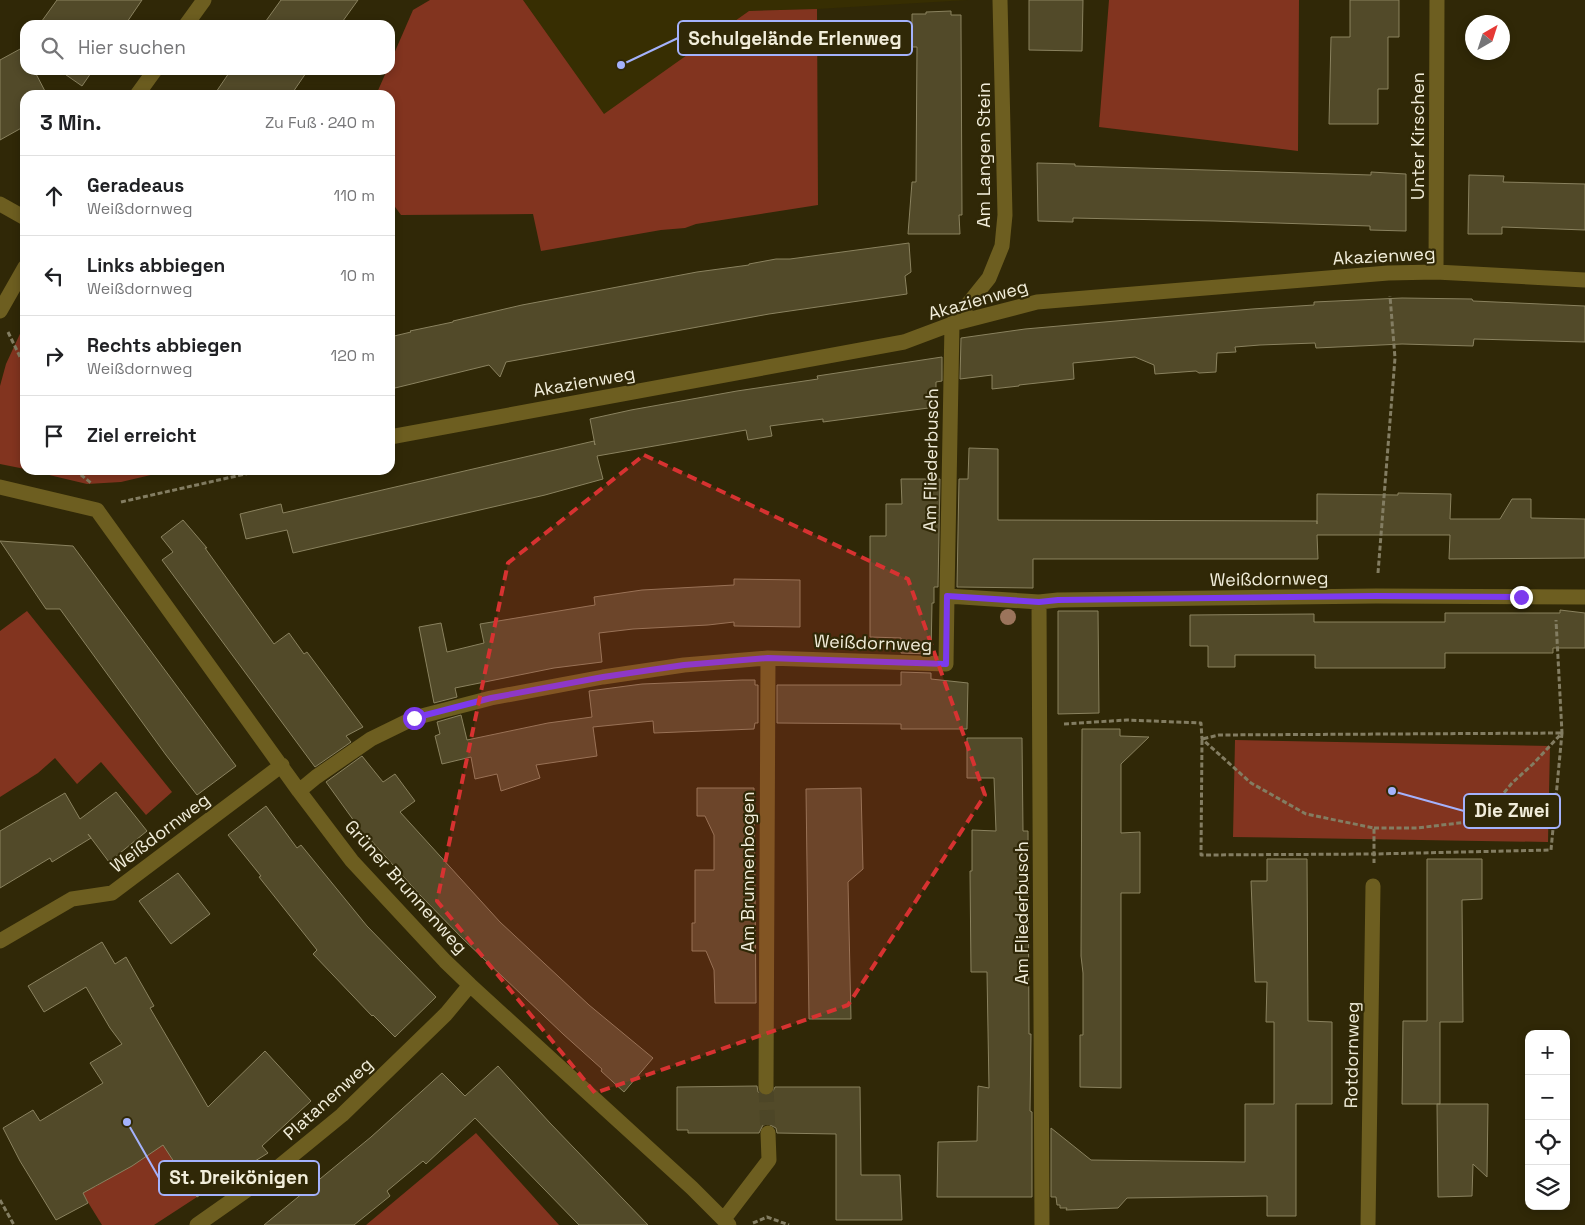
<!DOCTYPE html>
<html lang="de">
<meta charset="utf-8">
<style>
body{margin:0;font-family:"Space Grotesk",sans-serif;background:#f2f2f2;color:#202124}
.controls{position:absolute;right:15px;bottom:15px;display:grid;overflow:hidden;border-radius:10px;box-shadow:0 2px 8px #0003}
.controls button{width:45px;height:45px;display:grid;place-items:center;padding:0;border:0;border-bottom:1px solid #e0e0e0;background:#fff;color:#202124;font:25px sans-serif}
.compass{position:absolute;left:1465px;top:15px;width:45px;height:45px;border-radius:50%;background:#fff;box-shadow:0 2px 8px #0003;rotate:39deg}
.stop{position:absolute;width:15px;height:15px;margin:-11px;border:4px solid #7c3aed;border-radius:50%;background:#fff}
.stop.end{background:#7c3aed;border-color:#fff;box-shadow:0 1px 5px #0008}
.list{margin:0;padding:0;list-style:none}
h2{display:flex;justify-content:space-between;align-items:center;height:65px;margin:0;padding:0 20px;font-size:21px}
h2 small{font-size:16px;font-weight:400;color:#757577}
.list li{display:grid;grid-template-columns:32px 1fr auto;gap:15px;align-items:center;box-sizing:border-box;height:80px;padding:0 20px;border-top:1px solid #e0e0e0}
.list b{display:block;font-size:19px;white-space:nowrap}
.list p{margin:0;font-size:16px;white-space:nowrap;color:#757577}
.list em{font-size:16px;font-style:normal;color:#757577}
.icon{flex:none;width:28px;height:28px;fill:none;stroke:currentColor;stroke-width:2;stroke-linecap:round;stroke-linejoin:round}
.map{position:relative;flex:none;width:1585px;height:1225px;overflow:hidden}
.search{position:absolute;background:#fff;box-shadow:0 2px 8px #0003;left:20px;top:20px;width:375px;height:55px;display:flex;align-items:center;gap:12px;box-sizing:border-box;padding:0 18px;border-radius:15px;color:#757577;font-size:19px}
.panel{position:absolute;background:#fff;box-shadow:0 2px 8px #0003;left:20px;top:90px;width:375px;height:385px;border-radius:15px}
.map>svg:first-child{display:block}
.built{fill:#372e02}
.green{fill:#82341f}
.building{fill:#524a29;stroke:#8a825f}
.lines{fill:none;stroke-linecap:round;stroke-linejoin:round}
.minor-tunnel{stroke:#4d4627;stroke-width:15;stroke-dasharray:15 8;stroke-linecap:butt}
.path{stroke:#837d62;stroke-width:3;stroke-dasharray:5 2.5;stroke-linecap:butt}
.minor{stroke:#6d5e20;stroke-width:15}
.tree{fill:#9b745b}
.route{stroke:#7c3aed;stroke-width:6}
.marked{fill:#d73231;fill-opacity:0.2;stroke:#d73231;stroke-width:4;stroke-dasharray:10 6;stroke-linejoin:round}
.labels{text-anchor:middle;stroke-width:4.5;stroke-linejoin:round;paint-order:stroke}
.street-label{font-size:18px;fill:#f1edda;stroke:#302807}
.leader{fill:none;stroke:#a4b2fc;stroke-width:2}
.callout-dot{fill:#a4b2fc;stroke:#302807;stroke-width:2}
.callout{fill:#302807;stroke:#a4b2fc;stroke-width:2}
.callout-label{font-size:19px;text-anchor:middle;font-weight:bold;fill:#f1edda}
</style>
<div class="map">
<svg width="1585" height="1225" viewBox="0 0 1585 1225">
<rect width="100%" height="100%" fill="#302807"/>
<!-- built -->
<path class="built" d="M523,0H968L817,9L749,11L604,115Z"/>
<!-- green -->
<path class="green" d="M430,0H523L604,114L749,11L817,9L818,205L696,224L685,228L661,230L541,251L533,214L401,215L390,200V95H376L387,70H390V63L413,10Z
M1109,0H1299L1298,151L1099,127Z
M25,323V469L0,464V386L6,364Z
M28,470H172L121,482L87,484Z
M27,611L172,792L146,815L101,762L77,784L55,758L38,773L0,797V631Z
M1235,740L1550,746L1548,842L1233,837Z
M476,1133L559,1225H366Z
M166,1140L194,1177L187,1182L197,1197L154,1225H102L81,1191L92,1184L94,1187H95Z"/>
<!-- building -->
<path class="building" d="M57,0H142L125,25H39Z
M281,0H358L340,25H263Z
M1029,0H1083L1082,51L1029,50Z
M1350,0H1399V37H1388V89H1378V124H1329L1331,37H1350Z
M951,11V15H961V25L962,215H959L960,234H908L912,182H916L917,47H912V14H926V12Z
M22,48L25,53V70H34L47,95H25V126L0,140V60Z
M59,70H93L82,86Z
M231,70H308L291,95H214Z
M1037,163L1075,164V166L1141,168L1371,175V172L1406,174V231L1370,230V226L1214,221L1073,218V222L1038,221Z
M1469,175L1504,176L1503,182L1585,184V230L1502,227V234H1468Z
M909,243L911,272L905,276L907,294L769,314L506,362L500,377L489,365L395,388L390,372V337L411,332L410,331L453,322V321L522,305L697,272L749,265V264L776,259H790Z
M1402,298L1472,299L1473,301L1585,306V342L1474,339L1473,346L1402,344L1316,348L1315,343L1260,345L1235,347L1236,352L1217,353L1216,372L1199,373L1196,371L1155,374L1154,365L1135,357L1073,363L1074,379L1019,385V386L992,389V375L960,379L961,338L1025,329L1252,309L1314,305V302Z
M942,357V381L936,382V407L823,422V419L770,426L772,436L748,440L746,430L597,456L603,479L545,495L293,553L287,530L246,539L240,514L281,504L283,513L594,441L595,445L590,419L631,410L737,391L818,379L817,376Z
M969,448L998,449V520L1317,521V524V494L1398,495V493L1451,494L1450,519H1500L1512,499H1531V518L1585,519V558L1449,559L1450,535H1317L1318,559H1033V588L957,587L959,479H968Z
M901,479H940L938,587H934V603H932L931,654L901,653V638L870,637V536H886V504H902Z
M183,520L207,548H205L274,644L289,633L304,654L307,652L363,727L346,736L351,742L315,767L162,560L173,552L161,537Z
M0,541L73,546L236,766L197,795L166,755L60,609H46Z
M734,579L800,580V627L734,626V622L708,625L633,629L599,633L602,662L554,668L455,688L457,697L434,703L419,627L441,623L447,652L484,643L480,624L595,605L594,597L642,590L734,585Z
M1560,610L1585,613V648H1553V653H1445V668H1315V655H1235V667H1208V646H1190V615L1314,614V622H1445V613H1560Z
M1058,611H1098L1099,713L1058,714Z
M901,672L931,673V679L968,683L967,729H901V724L777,723V685H901Z
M742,680H755V685H758V723H755L754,729L654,733L653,721L593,727L597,756L536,765L540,778L501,791L497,774L475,779L471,757L442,764L435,736L440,734L437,722L461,715L467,740L548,723L592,717L589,691L642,684Z
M1082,729H1120V736L1149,737L1121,764V833L1140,832V893H1121V1088L1080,1087V1035H1083V973L1081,956Z
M967,738H1022L1023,831H1028L1029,1034H1031L1030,1111L1032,1112V1197H937L938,1142L977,1141L978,1086L989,1088L987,972H971L970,871H972V830L996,831L994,778H967Z
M362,756L383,782L395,774L415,801L400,812L500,922L589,1005L653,1058L624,1092L601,1071L602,1069L563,1034L463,939L419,894L368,837L367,839L326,782Z
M697,788H754L756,1003H715L714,970L706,951H692V923H695V870H714V835L705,816H697Z
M861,788L863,869L848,882L851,1019H809L806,789Z
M116,792L147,831L109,862L88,834L91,838L52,862L50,858L0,888V831L65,793L80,819Z
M266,806L297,848L301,845L367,926L436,997L395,1037L373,1015L372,1016L313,954L317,950L259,877L261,876L228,835Z
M1267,859H1307L1308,1021L1332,1022V1104H1296V1216H1267V1196L1127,1198L1118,1208L1066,1210L1067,1208H1060V1205H1057L1056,1197H1051V1128L1091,1160L1245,1162V1104H1274V1022H1266L1267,982H1255L1251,881H1267Z
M1427,859H1482V899L1462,900L1463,1022H1440V1104H1488L1487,1177L1473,1164L1472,1196L1438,1197L1437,1104H1440H1402L1403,1021H1427Z
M178,873L210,914L171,944L139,901Z
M102,942L115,964L126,957L154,1006L150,1008L208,1107L265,1051L311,1101L262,1146L268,1153L197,1197L163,1145L132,1166L83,1193L88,1203L56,1220L20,1161L3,1128L33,1110L40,1121L103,1083L90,1063L122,1044L110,1028L86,987L44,1012L28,986Z
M498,1066L550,1123L648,1225H579L475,1118L426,1164L423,1161L387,1191L390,1196L354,1225H264L371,1137L442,1073L465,1096Z
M757,1086L758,1092L765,1096L771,1095L775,1087H860L861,1175H900L902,1220H836V1134L777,1133L776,1128L768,1124L763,1125L759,1133H688V1130H677V1087Z"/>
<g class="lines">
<!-- minor-tunnel -->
<path class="minor-tunnel" d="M766,1087L768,1133"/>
<!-- path -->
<path class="path" d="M8,332L25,367
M75,470L91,483
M121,502L263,470
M1378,573L1395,358L1390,296
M1064,724L1127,720L1201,723L1202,739L1251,783L1306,814L1374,828V863
M1562,733L1551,850L1374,854L1201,855L1202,739L1219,735Z
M1374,828H1417L1476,821L1490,810L1512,783L1533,764L1562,733L1556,620
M0,1200L14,1225
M753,1223L767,1217L789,1225"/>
<!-- minor -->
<path class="minor" d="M186,25L204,0
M137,95L155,70
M0,204L25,218
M1436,272L1437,0
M0,311L25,267
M390,437L904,342L952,324L1037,302L1388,273L1436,272L1585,280
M0,487L97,510L299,791L352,861L445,961L470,985L692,1188L729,1225
M947,596L952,324L989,278L1002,246L1005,215L1000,0
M1039,602L1042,1225
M299,791L316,777L371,739L414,718L491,698L603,677L684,665L768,658L946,664L947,596L1039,602L1058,600L1376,596L1585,597
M0,941L72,899L112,893L282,765
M766,1087L768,658
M724,1219L769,1160L768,1133
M197,1225L271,1173L342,1115L446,1014L470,985
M1368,1225L1373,886"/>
</g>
<!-- trees -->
<circle class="tree" cx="1008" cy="617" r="8"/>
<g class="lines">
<!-- route -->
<path class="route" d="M414,718L491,698L603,677L684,665L768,658L946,664L947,596L1039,602L1058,600L1376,596L1521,597"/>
</g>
<!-- marked area -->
<path class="marked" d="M644,455L908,579L985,795L848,1005L595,1093L437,901L508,563Z"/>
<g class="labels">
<!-- street labels -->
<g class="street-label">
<text transform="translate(1418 136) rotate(-90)" y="6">Unter Kirschen</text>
<text transform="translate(984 155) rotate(-90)" y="6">Am Langen Stein</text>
<text transform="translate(1384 256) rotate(-3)" y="6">Akazienweg</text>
<text transform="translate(978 300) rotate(-16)" y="6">Akazienweg</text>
<text transform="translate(584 382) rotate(-10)" y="6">Akazienweg</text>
<text transform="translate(931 460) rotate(-89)" y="6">Am Fliederbusch</text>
<text transform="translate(1269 579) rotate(-1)" y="6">Weißdornweg</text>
<text transform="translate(873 643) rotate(2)" y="6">Weißdornweg</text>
<text transform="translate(160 833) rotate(-37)" y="6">Weißdornweg</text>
<text transform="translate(748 872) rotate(-90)" y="6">Am Brunnenbogen</text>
<text transform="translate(406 887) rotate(48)" y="6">Grüner Brunnenweg</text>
<text transform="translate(1022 913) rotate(-90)" y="6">Am Fliederbusch</text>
<text transform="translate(1352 1055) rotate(-89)" y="6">Rotdornweg</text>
<text transform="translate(328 1099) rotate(-42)" y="6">Platanenweg</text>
</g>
</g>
<!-- callouts -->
<path class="leader" d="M621 65L678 38M1392 791L1464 811M127 1122L159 1178"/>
<g class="callout-dot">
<circle cx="621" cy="65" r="5"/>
<circle cx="1392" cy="791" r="5"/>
<circle cx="127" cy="1122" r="5"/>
</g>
<g class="callout">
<rect x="678" y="21" width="234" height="34" rx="5"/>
<rect x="1464" y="794" width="96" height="34" rx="5"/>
<rect x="159" y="1161" width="160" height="34" rx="5"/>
</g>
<g class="callout-label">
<text x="795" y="45">Schulgelände Erlenweg</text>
<text x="1512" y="817">Die Zwei</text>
<text x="239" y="1184">St. Dreikönigen</text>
</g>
</svg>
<div class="controls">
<button>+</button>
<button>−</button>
<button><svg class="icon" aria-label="locate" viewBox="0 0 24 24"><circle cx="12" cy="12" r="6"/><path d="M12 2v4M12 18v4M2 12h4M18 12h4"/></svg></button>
<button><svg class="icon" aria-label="layers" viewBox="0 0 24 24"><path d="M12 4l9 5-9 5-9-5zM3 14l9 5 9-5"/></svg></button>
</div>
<svg class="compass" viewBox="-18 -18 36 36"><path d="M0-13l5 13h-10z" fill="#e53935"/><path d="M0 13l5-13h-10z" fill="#757577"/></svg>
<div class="stop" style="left:414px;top:718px"></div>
<div class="stop end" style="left:1521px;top:597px"></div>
<div class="search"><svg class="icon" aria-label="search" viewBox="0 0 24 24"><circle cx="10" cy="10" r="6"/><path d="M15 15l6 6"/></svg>Hier suchen</div>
<section class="panel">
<h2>3 Min.<small>Zu Fuß · 240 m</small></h2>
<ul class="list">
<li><svg class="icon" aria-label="ahead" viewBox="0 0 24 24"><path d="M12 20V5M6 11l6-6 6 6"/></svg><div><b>Geradeaus</b><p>Weißdornweg</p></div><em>110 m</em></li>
<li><svg class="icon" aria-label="left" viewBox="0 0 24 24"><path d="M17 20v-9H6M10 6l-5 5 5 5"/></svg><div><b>Links abbiegen</b><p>Weißdornweg</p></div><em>10 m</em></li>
<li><svg class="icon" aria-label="right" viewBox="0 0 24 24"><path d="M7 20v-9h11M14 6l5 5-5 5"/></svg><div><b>Rechts abbiegen</b><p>Weißdornweg</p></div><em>120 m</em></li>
<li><svg class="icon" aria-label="arrive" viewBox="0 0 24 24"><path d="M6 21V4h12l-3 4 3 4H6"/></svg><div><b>Ziel erreicht</b></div></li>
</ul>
</section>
</div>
